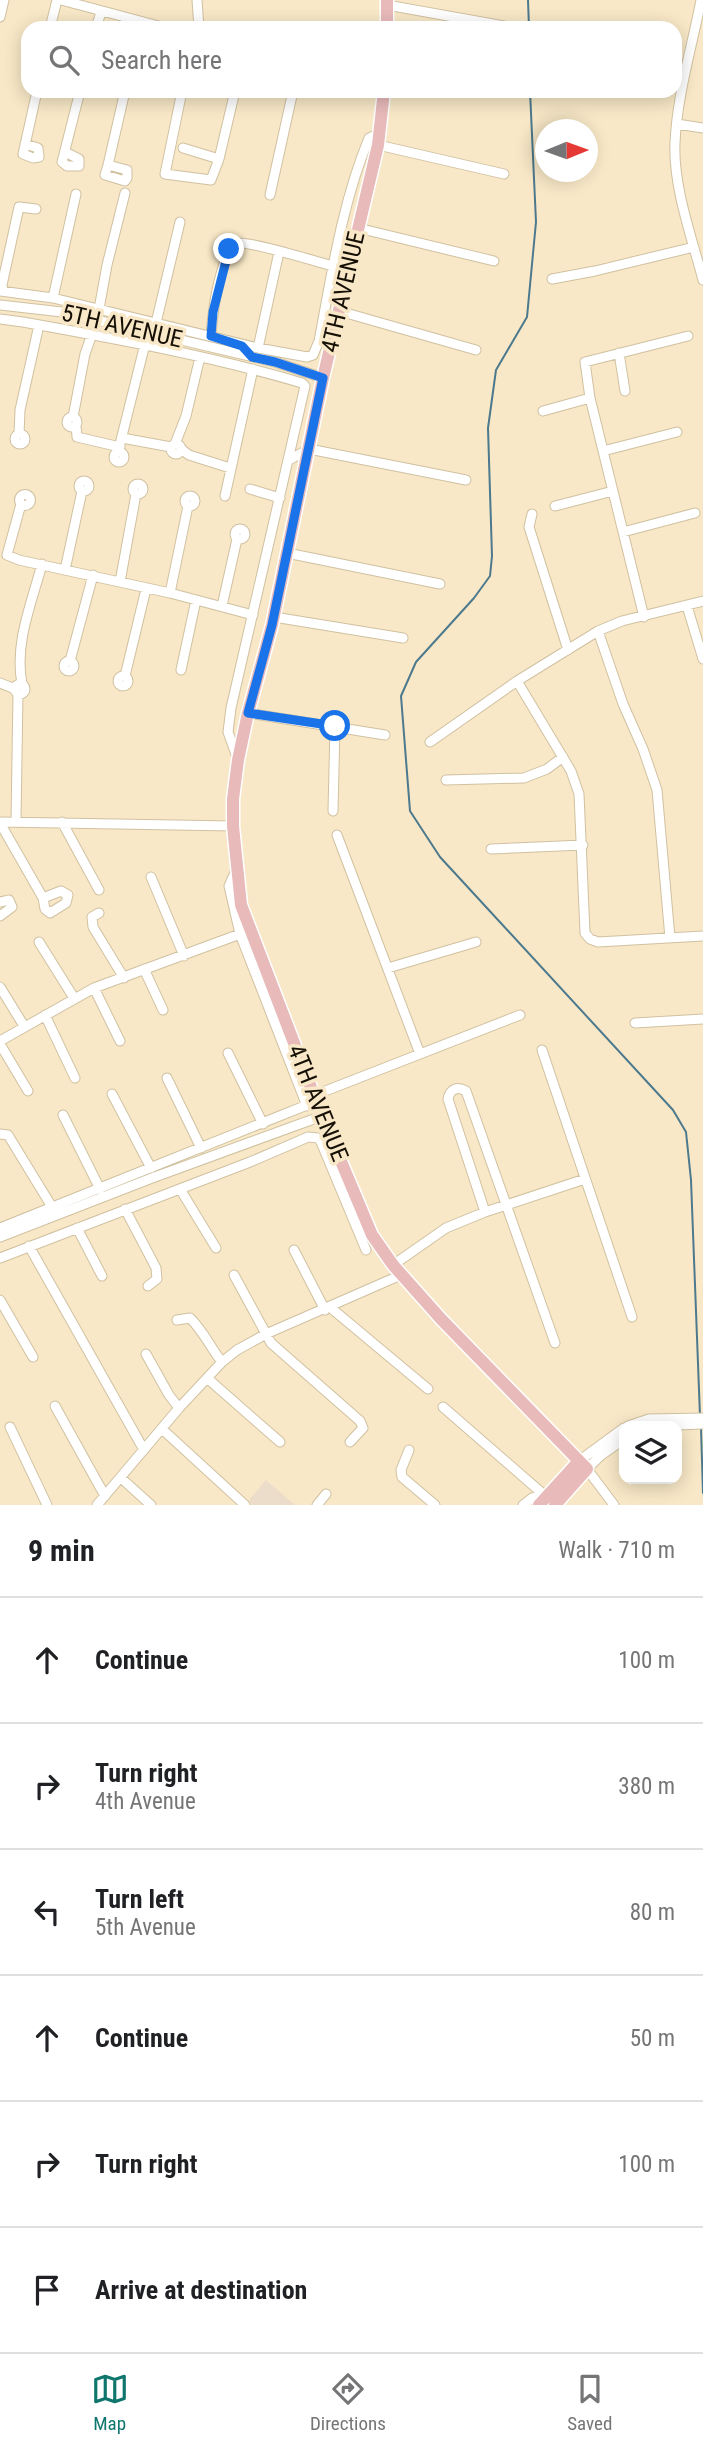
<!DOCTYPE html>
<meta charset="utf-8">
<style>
body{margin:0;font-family:"Roboto Condensed",sans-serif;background:#f6f6f6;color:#202124}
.controls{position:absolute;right:21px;bottom:21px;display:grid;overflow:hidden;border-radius:14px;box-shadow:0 4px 18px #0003}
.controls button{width:63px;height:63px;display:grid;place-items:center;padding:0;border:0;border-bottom:2px solid #e0e0e0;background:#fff;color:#202124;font:35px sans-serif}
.compass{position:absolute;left:535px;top:119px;width:63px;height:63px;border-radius:50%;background:#fff;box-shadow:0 4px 18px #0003;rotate:89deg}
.stop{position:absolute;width:21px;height:21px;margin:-16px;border:5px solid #1a73e8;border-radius:50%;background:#fff}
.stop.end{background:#1a73e8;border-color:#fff;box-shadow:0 2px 7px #0008}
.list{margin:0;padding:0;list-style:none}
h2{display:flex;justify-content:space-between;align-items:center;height:91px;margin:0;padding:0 28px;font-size:30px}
h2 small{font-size:23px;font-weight:400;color:#757577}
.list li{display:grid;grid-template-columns:46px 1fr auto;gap:21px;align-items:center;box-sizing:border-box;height:126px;padding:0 28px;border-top:2px solid #e0e0e0}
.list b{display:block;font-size:26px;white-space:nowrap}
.list p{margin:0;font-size:23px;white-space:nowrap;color:#757577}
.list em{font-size:23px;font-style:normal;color:#757577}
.icon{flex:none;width:38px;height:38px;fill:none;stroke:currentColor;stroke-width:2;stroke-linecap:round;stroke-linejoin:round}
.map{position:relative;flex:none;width:703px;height:1505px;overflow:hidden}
.search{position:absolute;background:#fff;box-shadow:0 4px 18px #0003;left:21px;right:21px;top:21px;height:77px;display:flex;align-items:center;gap:18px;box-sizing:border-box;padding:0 24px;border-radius:21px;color:#757577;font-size:26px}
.sheet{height:847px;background:#fff}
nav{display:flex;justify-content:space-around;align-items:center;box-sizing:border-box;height:98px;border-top:2px solid #e0e0e0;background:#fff;font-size:19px;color:#757577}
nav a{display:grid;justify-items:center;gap:4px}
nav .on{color:#0f766e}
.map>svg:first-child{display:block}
.medical{fill:#ecddca}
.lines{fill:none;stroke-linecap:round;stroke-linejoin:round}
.stream{stroke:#4c798d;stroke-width:2}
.minor-casing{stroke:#d0c1a1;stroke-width:11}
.major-casing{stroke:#fff;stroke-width:15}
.minor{stroke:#fff;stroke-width:9}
.major{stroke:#e8baba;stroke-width:12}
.route{stroke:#1a73e8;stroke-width:9}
.labels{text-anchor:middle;stroke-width:7;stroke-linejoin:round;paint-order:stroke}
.street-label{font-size:24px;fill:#150f05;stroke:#f8e8c7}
</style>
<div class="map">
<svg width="703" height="1505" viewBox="0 0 703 1505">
<rect width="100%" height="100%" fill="#f8e8c7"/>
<!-- medical -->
<path class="medical" d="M266,1480L295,1505H252L249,1500Z"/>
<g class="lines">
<!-- stream -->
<path class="stream" d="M528,0L529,28
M530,91L536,222L527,317L496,370L488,428L492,556L490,576L474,598L416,662L401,696L410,811L440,857L673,1110L686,1132L691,1180L700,1416
M701,1428L703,1493"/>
<!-- minor casing -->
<g class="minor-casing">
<path id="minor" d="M61,0L166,28
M197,0L199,28
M701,0C692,47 677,95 675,143C673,187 692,238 703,280
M387,5L504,26
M0,17L4,0
M50,28L57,0
M96,28L101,12
M182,91L165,174L211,180L219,159L235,91
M677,124L703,128
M25,144L38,148L39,157L33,158L23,154L37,91
M378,145L504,174
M183,148L219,159
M65,152L79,159V166H67L62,162L80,91
M108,165L127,170V178L125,181L105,175L108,165L125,91
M270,195L293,91
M358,228L494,261
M552,279L595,271L694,247
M0,291L53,298L258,348L307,357L313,355L319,341C332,273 342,203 369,138L380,133
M3,291L2,285L19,207L36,209
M53,298L76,194
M0,305L62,312L275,362L323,378
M99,309L107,265L125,193
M339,311L476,350
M0,319L23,322C117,339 211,356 302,383L305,386L231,708L228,732L238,760
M156,323L180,222
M211,336C213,306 219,270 233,243C246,239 327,265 347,270
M258,348L279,252
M619,353L625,391
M543,411L590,398
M67 422a5 5 0 1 1 10 0a5 5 0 1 1-10 0Z
M73,417L85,354L92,334
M76,425L77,437L120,447
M15 439a5 5 0 1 1 10 0a5 5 0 1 1-10 0Z
M19,434L20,410L39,325
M122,438L171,447
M171 449a5 5 0 1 1 10 0a5 5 0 1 1-10 0Z
M175,444L186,416L200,357
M181,449L189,455L230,468
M603,451L677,432
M114 457a5 5 0 1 1 10 0a5 5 0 1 1-10 0Z
M118,452L145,344
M289,460L309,449L466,480
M79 486a5 5 0 1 1 10 0a5 5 0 1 1-10 0Z
M133 489a5 5 0 1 1 10 0a5 5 0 1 1-10 0Z
M250,489L280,498
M19.5 500a5.5 5.5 0 1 1 11 0a5.5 5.5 0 1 1-11 0Z
M185 501a5 5 0 1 1 10 0a5 5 0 1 1-10 0Z
M225,496L253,369
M21,504L7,555L19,560L170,593L253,615
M555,506L613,491
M532,514L529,527L568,650
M235 534a5 5 0 1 1 10 0a5 5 0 1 1-10 0Z
M623,532L695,513
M287,553L440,584
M65,570L82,491
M120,582L136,494
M170,593L188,506
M222,606L237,539
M687,606L703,659
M274,617L403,638
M644,617L590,398L585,362L688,336
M598,631L623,704L643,749L657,790L670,938
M64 666a5 5 0 1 1 10 0a5 5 0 1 1-10 0Z
M70,661L93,575
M181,670L196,600
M118 681a5 5 0 1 1 10 0a5 5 0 1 1-10 0Z
M125,676L146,589
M517,681L571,771L579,794L585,933L590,939L598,942L703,936
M0,683L15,689
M22,683C14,644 32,602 42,564
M15 689a5 5 0 1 1 10 0a5 5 0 1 1-10 0Z
M248,713L385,735
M430,742L517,681L598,631L622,621L703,601
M446,780L524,778L547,769L563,757
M333,811L335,726
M16,821L18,693
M0,822L233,826
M62,822L99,890
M0,823L43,898L45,909L50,913L66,903L68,895L61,891L43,898
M337,835L420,1054
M491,849L583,845
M237,868L229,886L240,934L307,1106
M151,877L184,956
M0,902L9,900L12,907L0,916
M99,913L92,917L93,927L124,978
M39,942L74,998
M388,968L476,942
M144,969L163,1010
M0,987L24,1026
M94,988L120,1041
M45,1015L75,1078
M635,1023L703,1019
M0,1041L94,988L240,934
M0,1044L28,1091
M542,1050L632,1317
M228,1053L263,1124
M167,1078L201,1148
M112,1094L151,1168
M315,1095L520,1015
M63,1115L100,1189
M0,1134L8,1135L52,1207
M180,1189L216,1248
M125,1209L156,1268L157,1279L148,1286
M485,1212L448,1099C450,1089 457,1086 466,1091L555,1343
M0,1228L317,1101
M77,1228L102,1276
M0,1237L152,1178L322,1116
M29,1246L144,1450
M294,1250L325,1310
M0,1258L250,1162L308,1137L318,1138L321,1142L366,1250
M393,1265L446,1228L485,1212L585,1179
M234,1275L271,1343L360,1421L363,1428L350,1442
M0,1300L33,1357
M331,1308L428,1389
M177,1320L190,1318C205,1333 209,1346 222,1362
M146,1354L169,1395L179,1408
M207,1378L280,1442
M55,1406L105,1496
M443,1407L543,1494
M628,1426L649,1419L703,1418
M652,1426L703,1424
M10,1427L47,1505
M162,1429L245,1505
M409,1450L401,1470L402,1477L435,1505
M579,1461L624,1428
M121,1478L151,1505
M97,1505L179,1408L222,1362L237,1350L266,1334L401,1275
M317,1505L326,1494
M523,1505L532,1498L546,1494
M614,1505L587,1469L600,1456L624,1439"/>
</g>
<!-- major casing -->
<g class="major-casing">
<path id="major" d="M387,28V0
M384,91L378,145L323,378L272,625L248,713L238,760L233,799V826L241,905L322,1116L372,1235L393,1265L441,1319L587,1469L555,1505
M539,1505L579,1461"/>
</g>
<!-- minor -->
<use href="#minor" class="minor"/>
<!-- major -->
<use href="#major" class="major"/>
</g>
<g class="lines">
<!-- route -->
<path class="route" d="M229,249L213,312L211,336L242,346L252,357L275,362L323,378L272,625L248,713L335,726"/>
</g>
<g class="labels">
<!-- street labels -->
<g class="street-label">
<text transform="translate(343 292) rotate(-77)" y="8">4TH AVENUE</text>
<text transform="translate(122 326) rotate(13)" y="8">5TH AVENUE</text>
<text transform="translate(318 1103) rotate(68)" y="8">4TH AVENUE</text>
</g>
</g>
</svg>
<div class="controls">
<button><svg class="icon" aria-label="layers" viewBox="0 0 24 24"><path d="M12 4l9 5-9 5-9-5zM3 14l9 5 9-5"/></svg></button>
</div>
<svg class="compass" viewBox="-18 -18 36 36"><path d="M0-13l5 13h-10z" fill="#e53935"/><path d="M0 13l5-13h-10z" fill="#757577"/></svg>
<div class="stop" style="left:335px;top:726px"></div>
<div class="stop end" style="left:229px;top:249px"></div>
<div class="search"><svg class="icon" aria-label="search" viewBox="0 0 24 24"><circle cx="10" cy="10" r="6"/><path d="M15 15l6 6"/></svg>Search here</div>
</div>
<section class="sheet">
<h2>9 min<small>Walk · 710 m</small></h2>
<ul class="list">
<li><svg class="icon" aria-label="ahead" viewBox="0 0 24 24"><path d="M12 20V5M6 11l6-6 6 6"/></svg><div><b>Continue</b></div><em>100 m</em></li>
<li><svg class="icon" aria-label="right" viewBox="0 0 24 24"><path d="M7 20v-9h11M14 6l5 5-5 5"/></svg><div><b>Turn right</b><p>4th Avenue</p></div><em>380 m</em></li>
<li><svg class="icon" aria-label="left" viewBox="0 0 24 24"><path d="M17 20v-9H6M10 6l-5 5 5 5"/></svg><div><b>Turn left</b><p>5th Avenue</p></div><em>80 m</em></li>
<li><svg class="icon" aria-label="ahead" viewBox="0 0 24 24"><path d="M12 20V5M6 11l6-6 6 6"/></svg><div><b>Continue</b></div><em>50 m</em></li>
<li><svg class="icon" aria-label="right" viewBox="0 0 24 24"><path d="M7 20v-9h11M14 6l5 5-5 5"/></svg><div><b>Turn right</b></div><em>100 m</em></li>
<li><svg class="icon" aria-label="arrive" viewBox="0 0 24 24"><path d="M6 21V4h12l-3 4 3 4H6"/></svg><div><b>Arrive at destination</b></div></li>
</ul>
</section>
<nav>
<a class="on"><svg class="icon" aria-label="map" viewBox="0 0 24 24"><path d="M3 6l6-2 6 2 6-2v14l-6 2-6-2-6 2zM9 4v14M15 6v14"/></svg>Map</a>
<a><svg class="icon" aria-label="directions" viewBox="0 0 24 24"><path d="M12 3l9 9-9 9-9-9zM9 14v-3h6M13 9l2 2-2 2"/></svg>Directions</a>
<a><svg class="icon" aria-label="saved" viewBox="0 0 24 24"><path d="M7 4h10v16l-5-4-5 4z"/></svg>Saved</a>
</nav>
